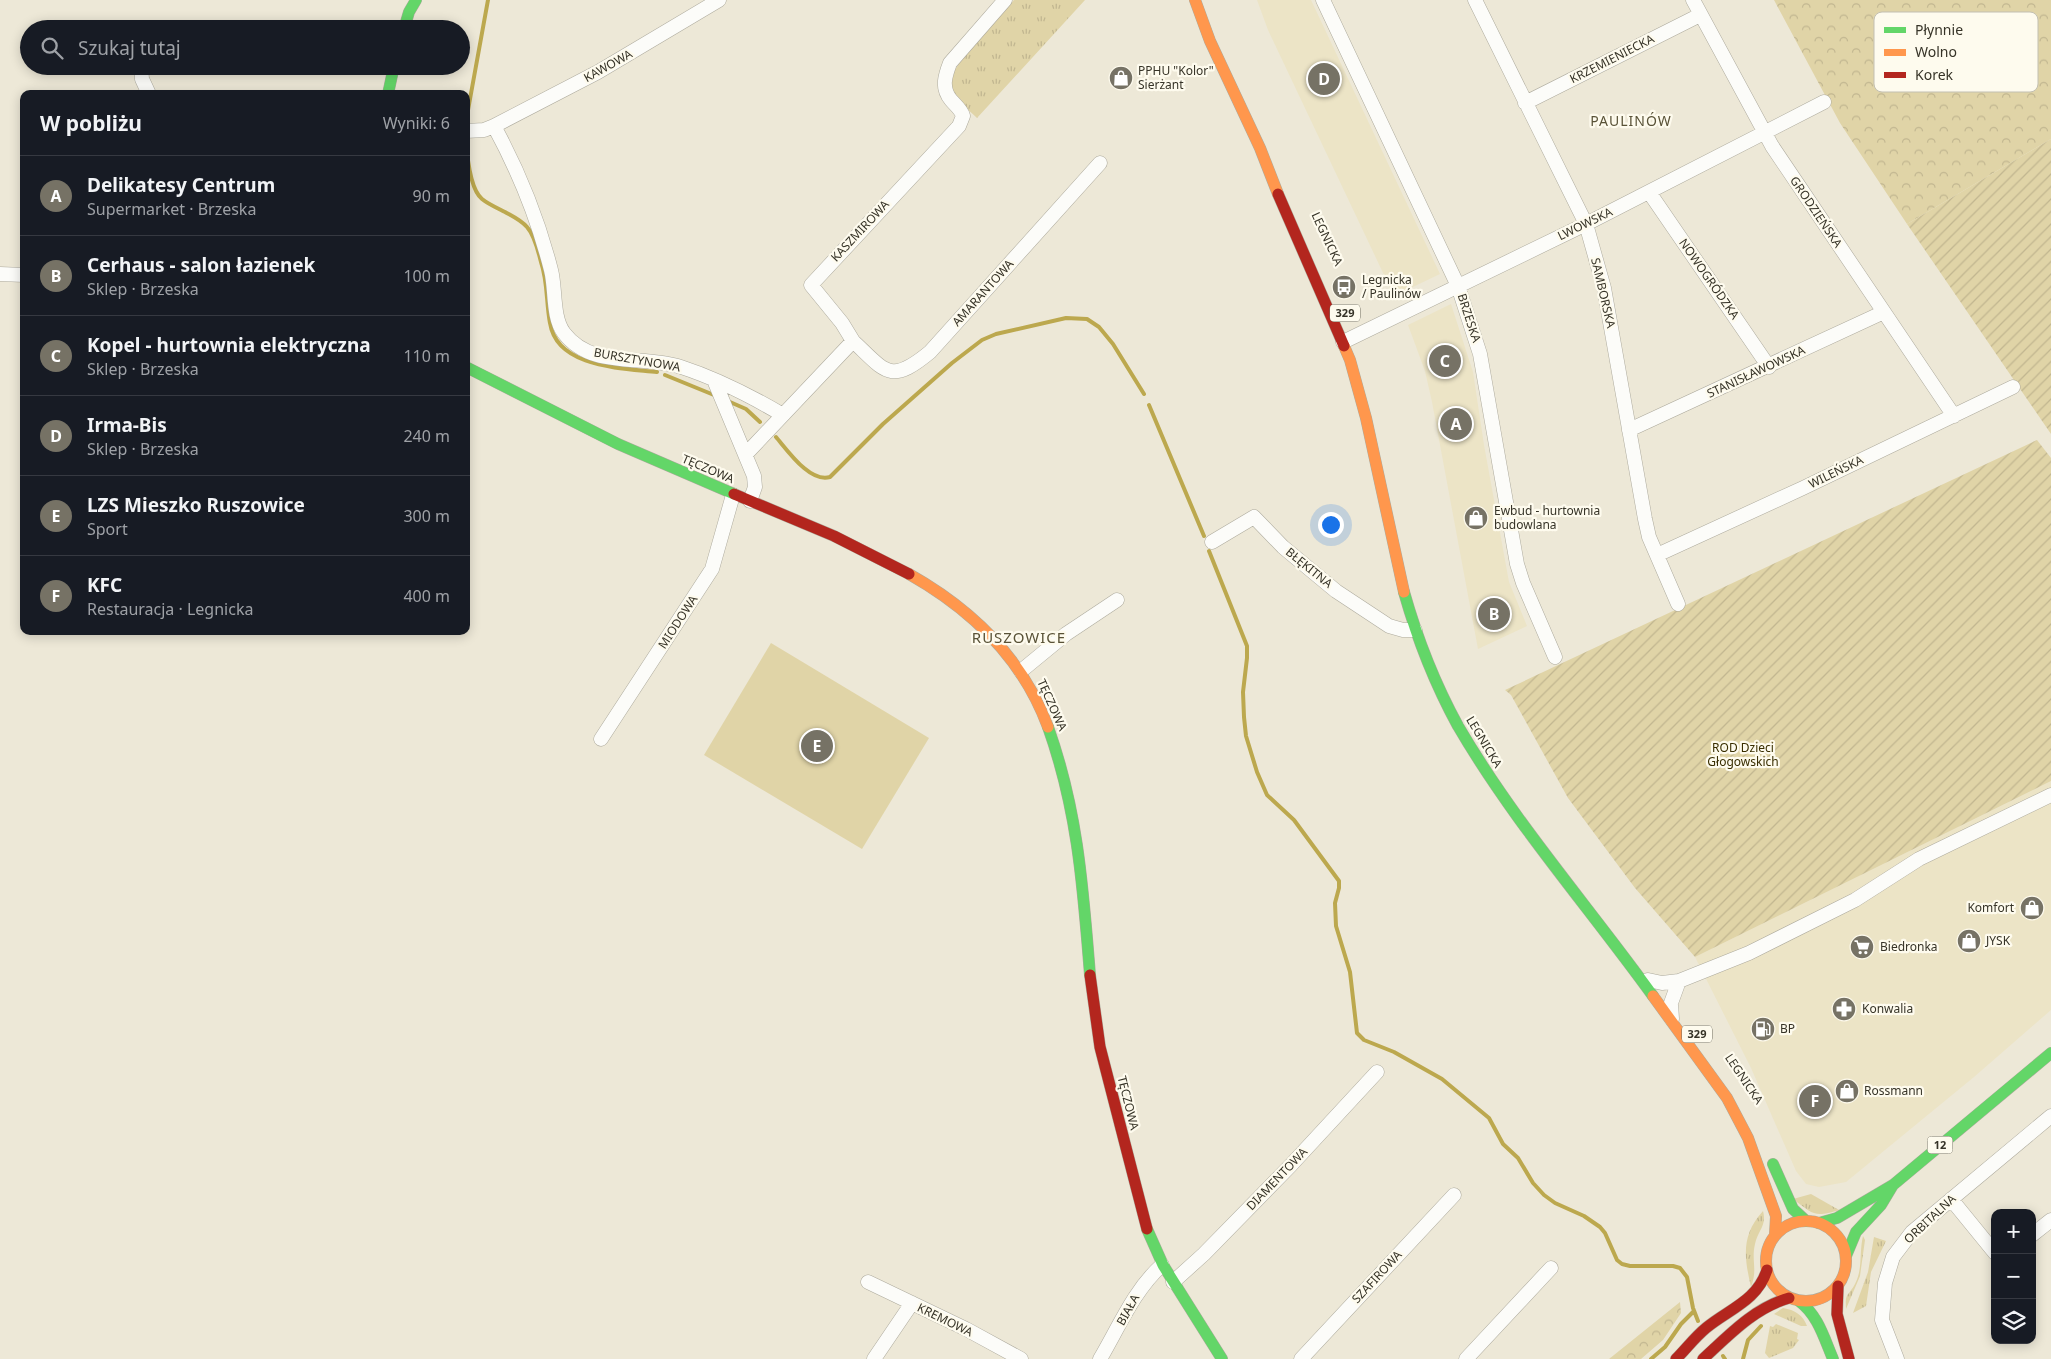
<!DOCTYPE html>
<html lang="pl">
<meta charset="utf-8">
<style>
body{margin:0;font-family:"Noto Sans",sans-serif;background:#20242c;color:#f1f3f6}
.controls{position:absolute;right:15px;bottom:15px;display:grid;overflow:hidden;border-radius:10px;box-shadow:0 2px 12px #0003}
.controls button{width:45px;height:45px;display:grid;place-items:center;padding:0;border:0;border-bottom:1px solid #363941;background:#171b24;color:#f1f3f6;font:25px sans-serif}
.you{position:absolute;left:1330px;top:524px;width:18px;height:18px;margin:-12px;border:4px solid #fff;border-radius:50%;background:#1a73e8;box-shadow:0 0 0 8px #1a73e833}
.badge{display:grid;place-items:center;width:32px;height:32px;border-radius:50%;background:#767265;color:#fff;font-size:16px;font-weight:700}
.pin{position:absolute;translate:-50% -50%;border:2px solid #fff;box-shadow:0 1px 5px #0006}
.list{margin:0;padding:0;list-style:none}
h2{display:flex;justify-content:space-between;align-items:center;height:65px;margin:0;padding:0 20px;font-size:21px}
h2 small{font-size:16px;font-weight:400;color:#9ea1a6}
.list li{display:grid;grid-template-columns:32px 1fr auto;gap:15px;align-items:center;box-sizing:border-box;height:80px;padding:0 20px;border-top:1px solid #363941}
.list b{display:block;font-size:19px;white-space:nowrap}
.list p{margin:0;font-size:16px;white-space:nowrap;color:#9ea1a6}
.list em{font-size:16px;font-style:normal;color:#9ea1a6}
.icon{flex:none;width:28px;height:28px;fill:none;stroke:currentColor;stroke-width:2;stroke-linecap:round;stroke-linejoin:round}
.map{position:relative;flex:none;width:2051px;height:1359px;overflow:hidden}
.search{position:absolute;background:#171b24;box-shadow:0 2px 12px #0003;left:20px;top:20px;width:450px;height:55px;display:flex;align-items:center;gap:12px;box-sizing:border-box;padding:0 18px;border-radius:28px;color:#9ea1a6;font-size:19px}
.panel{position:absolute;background:#171b24;box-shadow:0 2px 12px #0003;left:20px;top:90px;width:450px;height:545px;border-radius:10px}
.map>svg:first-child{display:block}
.built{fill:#ece4c6}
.grass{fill:url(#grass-tufts)}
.forest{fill:url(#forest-crowns)}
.garden{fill:url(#garden-furrows)}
.pitch{fill:#e0d4a7}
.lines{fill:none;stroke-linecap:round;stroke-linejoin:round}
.stream{stroke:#bca84e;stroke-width:4}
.street-casing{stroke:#adaa9d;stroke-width:15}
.fast-casing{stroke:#adaa9d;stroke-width:12}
.slow-casing{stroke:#adaa9d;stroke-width:12}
.jam-casing{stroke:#adaa9d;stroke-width:12}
.street{stroke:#fcfcf9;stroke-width:14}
.fast{stroke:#63d668;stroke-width:11}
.slow{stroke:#ff974d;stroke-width:11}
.jam{stroke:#b3261e;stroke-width:11}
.labels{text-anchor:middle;stroke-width:4.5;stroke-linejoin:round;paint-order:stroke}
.shield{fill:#fefbee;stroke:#726f63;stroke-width:1}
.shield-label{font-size:11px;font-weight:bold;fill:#363327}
.street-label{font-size:12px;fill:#363327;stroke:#fefbee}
.poi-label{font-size:12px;fill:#363327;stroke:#fefbee;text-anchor:start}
.park-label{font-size:12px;fill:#392e00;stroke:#fefbee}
.neighbourhood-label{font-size:14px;letter-spacing:1px;fill:#595237;stroke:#fefbee}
.quarter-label{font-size:15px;letter-spacing:1px;fill:#595237;stroke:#fefbee}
.key{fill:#fefbee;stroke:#c2bfb2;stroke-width:1}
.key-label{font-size:14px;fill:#363327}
</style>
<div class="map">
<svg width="2051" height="1359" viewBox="0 0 2051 1359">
<defs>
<pattern id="grass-tufts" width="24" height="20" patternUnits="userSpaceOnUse" patternTransform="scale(1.25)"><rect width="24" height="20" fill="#e0d4a7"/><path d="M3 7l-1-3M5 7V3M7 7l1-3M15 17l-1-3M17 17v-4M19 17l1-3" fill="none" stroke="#c1b690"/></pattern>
<pattern id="forest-crowns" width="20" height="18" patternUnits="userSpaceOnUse" patternTransform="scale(1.25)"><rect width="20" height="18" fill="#e0d4a7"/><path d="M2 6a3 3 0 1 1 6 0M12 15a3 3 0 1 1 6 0" fill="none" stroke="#c1b690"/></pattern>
<pattern id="garden-furrows" width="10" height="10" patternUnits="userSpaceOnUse" patternTransform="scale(1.25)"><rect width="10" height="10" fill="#e0d4a7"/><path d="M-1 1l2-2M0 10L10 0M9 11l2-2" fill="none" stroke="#c1b690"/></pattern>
</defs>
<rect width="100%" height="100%" fill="#ede8d7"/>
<!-- built -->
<path class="built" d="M1257,0H1311L1440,274L1394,296L1268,30Z
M1451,304L1473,372L1484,445L1509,582L1527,626L1478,649L1432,402L1425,371L1408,325Z
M2051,781V1010L1974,1077L1846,1182L1819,1187L1806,1184L1796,1171L1751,1068L1695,957Z"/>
<!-- grass -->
<path class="grass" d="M1014,0H1085L977,118C968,109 953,98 951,85C947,68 1000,15 1014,0Z
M1811,1194L1839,1210C1814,1218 1813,1214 1793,1199Z
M1763,1211C1767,1226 1758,1230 1755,1244C1751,1261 1758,1269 1751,1287C1744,1257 1741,1235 1763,1211Z
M1863,1236L1865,1240L1860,1276L1846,1309C1845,1292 1848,1297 1855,1284C1863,1269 1859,1252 1863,1236Z
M1874,1237L1886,1241L1871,1272L1866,1306L1853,1313L1868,1272Z
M1783,1308C1795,1310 1803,1315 1807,1326H1801L1774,1314Z
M1776,1324L1798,1333L1797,1339L1799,1340L1793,1348L1769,1358L1765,1353L1770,1326L1773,1327Z"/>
<!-- forest -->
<path class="forest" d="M1774,0H2051V139L1907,224L1840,123Z
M1680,1302L1681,1313L1663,1340L1641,1359H1609Z"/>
<!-- garden -->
<path class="garden" d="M2051,139V434L1907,224Z
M2037,440L2051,458V781L1695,957L1635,888L1568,798L1511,695L1505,690Z"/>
<!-- pitch -->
<path class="pitch" d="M771,643L929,738L862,849L704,755Z"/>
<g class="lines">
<!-- stream -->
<path class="stream" d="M466,121L488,0
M466,140C467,155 470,189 482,199C488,204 497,208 505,212C512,216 521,220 527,227C535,236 538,251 541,262C548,282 546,303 550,323C557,368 622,368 657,372
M665,375L714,395
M730,402L746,409L760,422
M1149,405L1204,536
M776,437C788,451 810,483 830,477L883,424L952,363L982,340L996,334L1066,318L1087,319L1099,327L1113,344L1144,394
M1209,551L1247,646V658L1243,692L1244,717L1246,736L1257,772L1267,795L1294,820L1339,881V888L1335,903L1336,926L1350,972L1357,1033L1364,1040L1394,1052L1442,1079L1489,1118L1503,1144L1518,1158L1533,1183L1544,1195L1555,1203L1584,1216L1600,1227L1605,1233L1617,1260L1622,1264L1630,1266H1673L1680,1268L1687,1277L1693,1308L1698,1321
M1723,1356L1725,1359
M1651,1359L1665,1347L1681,1324L1694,1311
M1743,1359L1748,1340L1761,1326"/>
<!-- street casing -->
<g class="street-casing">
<path id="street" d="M1323,0L1458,286L1480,354L1517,564L1523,583L1555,657
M1475,0L1586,224L1604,288L1645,519L1649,537L1678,604
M1693,0L1772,146L1954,416
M141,66L142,79L149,94
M1525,103L1700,15
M494,126L598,72L719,0
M466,131L484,130L494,126C519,172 538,219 551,270C556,289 552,317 564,333C592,370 643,354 681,367C718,379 749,395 783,415
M1649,192L1769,367
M0,274L24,275
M853,341C886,372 890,385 930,352L1100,163
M1343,342L1586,224L1824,102
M714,380L754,476L755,487L750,501
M1629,430L1884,312
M746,454L853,341L842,323L811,285L959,126L963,116C961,109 956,106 951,100C941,88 945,76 950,63L1005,0
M1212,542L1254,517L1283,547L1336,591L1389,626L1403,630H1415
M1657,555L1803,488L2013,387
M1021,671L1066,634L1117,600
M601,739L712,569L733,495
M1648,980L1662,983L1679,981L1749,953L1855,900L1919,859L2051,795
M1672,1019L1671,1003L1679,981
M1951,1199L1995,1253
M2032,1235L2051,1220
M868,1282L966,1329L1021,1359
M1173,1282L1204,1254L1291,1165L1377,1072
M874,1359L912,1303
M1100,1359C1119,1327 1134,1290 1162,1265
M1301,1359L1454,1195
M1466,1359L1551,1268
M1897,1359L1882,1320L1885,1283L1893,1257L1912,1232L2051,1116"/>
</g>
<!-- fast casing -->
<g class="fast-casing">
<path id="fast" d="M404,29L409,12L416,0
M388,94L394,66
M466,367L618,444L734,494
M1404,592C1417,638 1435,684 1458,726C1514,822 1588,906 1653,996
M1048,727C1078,811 1083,888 1090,975
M1773,1164L1793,1209L1806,1221
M1819,1223L1837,1218L1893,1185L2051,1053
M1147,1229L1163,1265L1222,1359
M1846,1256L1856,1232L1881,1205L1893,1185
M1799,1301C1818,1315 1824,1338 1833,1359"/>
</g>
<!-- slow casing -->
<g class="slow-casing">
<path id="slow" d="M1195,0L1210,41L1260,148L1278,194
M1344,346L1350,360L1366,418L1404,592
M909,574C971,609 1023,659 1048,727
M1653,996L1727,1098L1748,1138L1776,1216L1775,1235
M1766 1261a40 40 0 1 1 80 0a40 40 0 1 1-80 0Z"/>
</g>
<!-- jam casing -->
<g class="jam-casing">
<path id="jam" d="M1278,194L1344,346
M734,494L834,536L909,574
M1090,975L1100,1047L1147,1229
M1838,1286L1837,1314L1849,1359
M1676,1359C1686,1349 1695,1337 1706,1328C1729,1309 1757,1301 1767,1270
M1703,1359C1729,1335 1754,1308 1789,1298"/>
</g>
<!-- street -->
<use href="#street" class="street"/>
<!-- fast -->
<use href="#fast" class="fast"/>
<!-- slow -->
<use href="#slow" class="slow"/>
<!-- jam -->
<use href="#jam" class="jam"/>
</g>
<!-- icons -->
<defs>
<g id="shop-disc" transform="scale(1.25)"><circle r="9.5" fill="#767265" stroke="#fefbee"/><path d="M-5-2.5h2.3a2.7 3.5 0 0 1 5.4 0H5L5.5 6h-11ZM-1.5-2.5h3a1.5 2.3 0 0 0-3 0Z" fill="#fff"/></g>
<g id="bus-disc" transform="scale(1.25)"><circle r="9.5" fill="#767265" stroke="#fefbee"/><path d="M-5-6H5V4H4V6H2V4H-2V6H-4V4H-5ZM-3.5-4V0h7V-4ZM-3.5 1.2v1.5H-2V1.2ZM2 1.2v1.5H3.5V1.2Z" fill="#fff"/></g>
<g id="supermarket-disc" transform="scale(1.25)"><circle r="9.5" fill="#767265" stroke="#fefbee"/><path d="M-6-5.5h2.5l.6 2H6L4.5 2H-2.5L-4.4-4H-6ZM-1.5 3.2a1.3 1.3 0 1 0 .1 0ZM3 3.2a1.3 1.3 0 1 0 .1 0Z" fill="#fff"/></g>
<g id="pharmacy-disc" transform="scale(1.25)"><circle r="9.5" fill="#767265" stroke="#fefbee"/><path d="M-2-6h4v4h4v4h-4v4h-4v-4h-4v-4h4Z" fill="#fff"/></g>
<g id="fuel-disc" transform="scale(1.25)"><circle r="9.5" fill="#767265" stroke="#fefbee"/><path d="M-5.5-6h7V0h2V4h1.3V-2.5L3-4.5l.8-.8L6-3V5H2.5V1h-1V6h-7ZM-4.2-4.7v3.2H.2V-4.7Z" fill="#fff"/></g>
</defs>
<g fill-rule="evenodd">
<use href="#shop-disc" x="1121" y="78"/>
<use href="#bus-disc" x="1344" y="287"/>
<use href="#shop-disc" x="1476" y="518"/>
<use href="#shop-disc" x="2032" y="908"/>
<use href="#shop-disc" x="1969" y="941"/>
<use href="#supermarket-disc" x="1862" y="947"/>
<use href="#pharmacy-disc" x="1844" y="1009"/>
<use href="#fuel-disc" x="1763" y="1029"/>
<use href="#shop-disc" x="1847" y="1091"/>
</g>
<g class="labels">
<!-- shield labels -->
<g class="shield">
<rect x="1330" y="304.5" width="30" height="17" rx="4"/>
<rect x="1682" y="1025.5" width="30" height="17" rx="4"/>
<rect x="1927.5" y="1136.5" width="25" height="17" rx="4"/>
</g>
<g class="shield-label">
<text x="1345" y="317">329</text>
<text x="1697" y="1038">329</text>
<text x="1940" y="1149">12</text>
</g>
<!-- street labels -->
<g class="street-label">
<text transform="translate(1612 59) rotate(-27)" y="4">KRZEMIENIECKA</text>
<text transform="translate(608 66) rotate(-29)" y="4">KAWOWA</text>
<text transform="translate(1816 212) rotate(56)" y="4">GRODZIEŃSKA</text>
<text transform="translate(1585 224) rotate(-26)" y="4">LWOWSKA</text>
<text transform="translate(860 231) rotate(-47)" y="4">KASZMIROWA</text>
<text transform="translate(1327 239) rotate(65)" y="4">LEGNICKA</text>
<text transform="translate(1709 279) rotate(55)" y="4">NOWOGRÓDZKA</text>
<text transform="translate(983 293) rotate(-48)" y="4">AMARANTOWA</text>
<text transform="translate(1603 293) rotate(77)" y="4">SAMBORSKA</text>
<text transform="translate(1469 318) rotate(72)" y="4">BRZESKA</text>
<text transform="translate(637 360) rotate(10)" y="4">BURSZTYNOWA</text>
<text transform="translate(1756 372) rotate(-25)" y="4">STANISŁAWOWSKA</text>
<text transform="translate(708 469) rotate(23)" y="4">TĘCZOWA</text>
<text transform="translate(1836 472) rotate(-26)" y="4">WILEŃSKA</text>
<text transform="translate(1309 568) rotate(39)" y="4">BŁĘKITNA</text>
<text transform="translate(678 622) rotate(-57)" y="4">MIODOWA</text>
<text transform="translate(1052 705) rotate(66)" y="4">TĘCZOWA</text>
<text transform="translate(1484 742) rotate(59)" y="4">LEGNICKA</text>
<text transform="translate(1744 1079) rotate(56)" y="4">LEGNICKA</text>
<text transform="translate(1128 1103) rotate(76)" y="4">TĘCZOWA</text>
<text transform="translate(1277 1179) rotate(-46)" y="4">DIAMENTOWA</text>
<text transform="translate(1930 1219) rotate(-43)" y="4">ORBITALNA</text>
<text transform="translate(1377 1277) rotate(-47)" y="4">SZAFIROWA</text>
<text transform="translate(1128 1310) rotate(-61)" y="4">BIAŁA</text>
<text transform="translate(945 1320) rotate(26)" y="4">KREMOWA</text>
</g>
<!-- poi labels -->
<g class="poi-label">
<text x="1138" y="75">PPHU "Kolor"<tspan x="1138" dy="14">Sierżant</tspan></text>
<text x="1362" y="284">Legnicka<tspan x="1362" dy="14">/ Paulinów</tspan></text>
<text x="1494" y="515">Ewbud - hurtownia<tspan x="1494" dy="14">budowlana</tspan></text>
<text x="2014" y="912" text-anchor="end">Komfort</text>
<text x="1986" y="945">JYSK</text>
<text x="1880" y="951">Biedronka</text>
<text x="1862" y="1013">Konwalia</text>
<text x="1780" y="1033">BP</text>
<text x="1864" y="1095">Rossmann</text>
</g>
<!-- park labels -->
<g class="park-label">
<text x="1743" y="752">ROD Dzieci<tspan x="1743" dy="14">Głogowskich</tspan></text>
</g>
<!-- neighbourhood labels -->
<g class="neighbourhood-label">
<text x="1631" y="126">PAULINÓW</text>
</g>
<!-- quarter labels -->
<g class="quarter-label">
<text x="1019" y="643">RUSZOWICE</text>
</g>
</g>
<!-- legend -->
<rect x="1874" y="12" width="164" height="80" rx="8" class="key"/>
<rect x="1884" y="27" width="22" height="6" fill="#63d668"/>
<rect x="1884" y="49" width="22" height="7" fill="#ff974d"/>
<rect x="1884" y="72" width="22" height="6" fill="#b3261e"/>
<g class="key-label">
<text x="1915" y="35">Płynnie</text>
<text x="1915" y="57">Wolno</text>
<text x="1915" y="80">Korek</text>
</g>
</svg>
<div class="controls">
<button>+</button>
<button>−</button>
<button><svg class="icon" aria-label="layers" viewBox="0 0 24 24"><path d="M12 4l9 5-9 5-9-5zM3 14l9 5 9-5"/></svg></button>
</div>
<div class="you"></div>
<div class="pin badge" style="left:1456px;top:424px">A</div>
<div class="pin badge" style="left:1494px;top:614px">B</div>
<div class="pin badge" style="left:1445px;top:361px">C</div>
<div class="pin badge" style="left:1324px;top:79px">D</div>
<div class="pin badge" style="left:817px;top:746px">E</div>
<div class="pin badge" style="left:1815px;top:1101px">F</div>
<div class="search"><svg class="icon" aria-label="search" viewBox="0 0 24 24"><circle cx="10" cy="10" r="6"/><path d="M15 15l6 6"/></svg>Szukaj tutaj</div>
<section class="panel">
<h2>W pobliżu<small>Wyniki: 6</small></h2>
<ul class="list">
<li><span class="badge">A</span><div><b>Delikatesy Centrum</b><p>Supermarket · Brzeska</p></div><em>90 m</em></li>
<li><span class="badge">B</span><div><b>Cerhaus - salon łazienek</b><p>Sklep · Brzeska</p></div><em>100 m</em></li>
<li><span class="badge">C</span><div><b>Kopel - hurtownia elektryczna</b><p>Sklep · Brzeska</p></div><em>110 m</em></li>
<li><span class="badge">D</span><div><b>Irma-Bis</b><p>Sklep · Brzeska</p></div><em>240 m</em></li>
<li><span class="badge">E</span><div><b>LZS Mieszko Ruszowice</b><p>Sport</p></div><em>300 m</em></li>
<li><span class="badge">F</span><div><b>KFC</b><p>Restauracja · Legnicka</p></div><em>400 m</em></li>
</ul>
</section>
</div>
